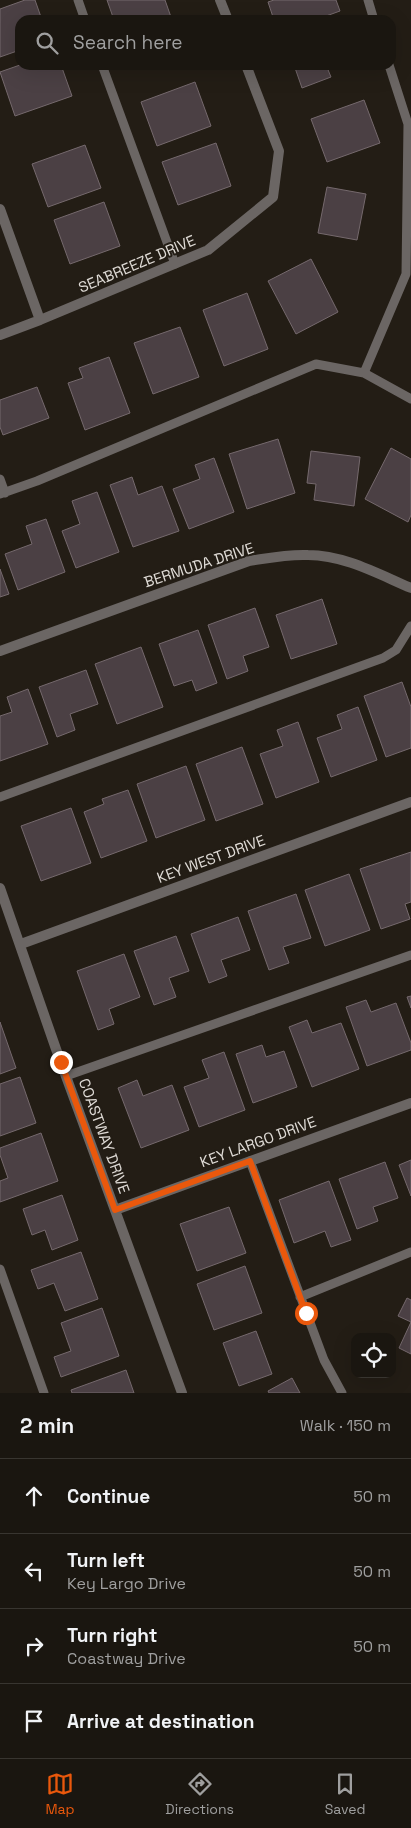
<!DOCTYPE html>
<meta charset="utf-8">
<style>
body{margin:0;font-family:"Space Grotesk",sans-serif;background:#231f19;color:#f1f3f6}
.controls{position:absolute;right:15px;bottom:15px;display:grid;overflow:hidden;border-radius:10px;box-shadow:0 5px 20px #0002}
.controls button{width:45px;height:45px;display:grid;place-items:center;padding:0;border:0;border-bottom:1px solid #383530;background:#1a1610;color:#f1f3f6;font:25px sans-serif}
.stop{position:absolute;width:15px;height:15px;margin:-11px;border:4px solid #ea580c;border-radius:50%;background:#fff}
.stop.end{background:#ea580c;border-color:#fff;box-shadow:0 1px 5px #0008}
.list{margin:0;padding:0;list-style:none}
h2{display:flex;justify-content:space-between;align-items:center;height:65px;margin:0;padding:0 20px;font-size:21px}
h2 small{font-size:16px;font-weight:400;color:#9f9f9f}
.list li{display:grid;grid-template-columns:32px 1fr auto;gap:15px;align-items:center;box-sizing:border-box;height:75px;padding:0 20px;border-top:1px solid #383530}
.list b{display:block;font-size:19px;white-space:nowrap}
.list p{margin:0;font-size:16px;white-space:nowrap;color:#9f9f9f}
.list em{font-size:16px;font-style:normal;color:#9f9f9f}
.icon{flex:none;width:28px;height:28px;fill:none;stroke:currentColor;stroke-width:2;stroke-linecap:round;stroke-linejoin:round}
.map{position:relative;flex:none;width:411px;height:1393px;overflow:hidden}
.search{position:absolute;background:#1a1610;box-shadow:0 5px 20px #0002;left:15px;right:15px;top:15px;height:55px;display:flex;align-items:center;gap:12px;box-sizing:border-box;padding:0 18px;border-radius:15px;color:#9f9f9f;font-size:19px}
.sheet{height:365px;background:#1a1610}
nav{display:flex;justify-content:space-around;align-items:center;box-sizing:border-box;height:70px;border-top:1px solid #383530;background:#1a1610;font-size:14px;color:#9f9f9f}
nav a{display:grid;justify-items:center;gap:2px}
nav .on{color:#ea580c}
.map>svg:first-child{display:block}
.building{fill:#4b4044;stroke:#75696d}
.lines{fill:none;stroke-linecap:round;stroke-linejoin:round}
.lane{stroke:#6b6664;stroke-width:9}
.street{stroke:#6b6664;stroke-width:10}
.route{stroke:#ea580c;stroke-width:6}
.labels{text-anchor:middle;stroke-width:4;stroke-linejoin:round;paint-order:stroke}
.street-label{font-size:15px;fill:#e0dcd7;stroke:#231d15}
</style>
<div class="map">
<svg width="411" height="1393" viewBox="0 0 411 1393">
<rect width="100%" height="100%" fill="#231d15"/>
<!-- building -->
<path class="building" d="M25,0H35L42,20H20V50L0,57V9Z
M107,0H165L172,20H114Z
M274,0H336L340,11L315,20H274L268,2Z
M20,65H61L72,96L15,116L0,72Z
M294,65H326L331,77L302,88Z
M195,82L211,126L157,146L141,102Z
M364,100L380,143L327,162L311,119Z
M216,143L231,186L178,205L162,162Z
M85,145L101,188L48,207L32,164Z
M327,187L366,194L357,240L318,233Z
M104,202L120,246L70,264L54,220Z
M311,259L338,312L296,334L268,281Z
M247,293L268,349L224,366L203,310Z
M180,327L199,377L153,394L134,343Z
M109,357L130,413L85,430L68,383L83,378L79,368Z
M37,387L49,418L3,435L0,427V400Z
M278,439L295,493L247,509L229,454Z
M391,448L411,459V515L408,522L365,499Z
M311,451L360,457L354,506L314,500L316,484L307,483Z
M214,458L234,512L189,529L173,489L200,479L195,465Z
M132,477L138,495L162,486L179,531L133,547L110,485Z
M97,492L119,552L76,568L62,531L80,524L72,501Z
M46,519L65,572L18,590L5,554L32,544L26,526Z
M0,569L9,594L0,597Z
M322,599L337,644L291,659L276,615Z
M255,608L269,647L243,656L248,671L227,679L208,625Z
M198,630L217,683L196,691L192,680L174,686L159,644Z
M141,647L163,707L117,724L95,664Z
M86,670L98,704L70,714L75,730L57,737L39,687Z
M402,682L411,707V748L386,757L364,696Z
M28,689L48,744L0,761V716L12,712L7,697Z
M358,707L377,760L331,777L317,738L342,729L337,715Z
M298,722L319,782L276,798L260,754L283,746L277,730Z
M242,747L263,804L216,821L196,764Z
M186,766L205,820L156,838L137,784Z
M128,790L147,841L101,858L84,812L104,804L102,799Z
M71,808L91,863L41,881L21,826Z
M411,852V902L405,904L410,919L381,929L360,869Z
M349,874L370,930L325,946L305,890Z
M296,894L311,938L283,947L289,963L269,970L248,911Z
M238,917L250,950L221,960L227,976L209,983L191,934Z
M176,936L189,971L169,978L176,997L154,1005L134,951Z
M124,954L140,997L109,1009L114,1024L98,1030L77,971Z
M411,996V1008L407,997Z
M366,1000L371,1012L396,1003L411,1043V1050L367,1066L346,1007Z
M307,1020L312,1033L341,1023L359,1069L312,1087L289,1027Z
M0,1022L16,1068L0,1074Z
M262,1045L266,1057L284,1051L297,1087L253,1103L236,1054Z
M224,1052L245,1110L199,1127L184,1087L209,1078L202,1060Z
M20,1077L36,1123L0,1136V1084Z
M137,1080L143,1096L172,1085L189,1130L141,1148L118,1088Z
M41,1133L58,1181L0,1202V1181L8,1178L0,1155V1148Z
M411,1160V1196L399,1165Z
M385,1162L398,1198L373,1207L378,1221L357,1229L339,1179Z
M329,1181L351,1240L331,1247L325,1231L294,1243L279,1200Z
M62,1195L78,1240L52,1250L45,1230L32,1235L23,1209Z
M229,1207L246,1253L197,1271L180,1224Z
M81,1252L98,1299L65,1311L54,1283L38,1289L31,1270Z
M245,1266L262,1313L214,1330L197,1284Z
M407,1298L411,1300V1354L399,1348L411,1322L398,1316Z
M102,1308L119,1356L61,1377L54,1357L71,1351L61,1323Z
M256,1331L272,1374L239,1386L223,1343Z
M126,1370L134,1393H72L71,1390Z
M292,1378L300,1393H269L268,1391Z"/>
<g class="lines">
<!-- lane -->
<path class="lane" d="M78,0L85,20
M368,0L374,20
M102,65L175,264
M364,373L411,399
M0,479L5,493
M0,494L37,481L316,364L364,373L406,274L408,124L389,65
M0,797L383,658L396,650L411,626
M66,1076L411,955
M250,1161L324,1360L342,1393
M0,1269L44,1393
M300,1297L411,1252"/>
<!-- street -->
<path class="street" d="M220,0L228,20
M0,209L40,320
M0,335L40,320L208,250L273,197L279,151L246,65
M0,651L249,561C269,558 288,554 308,555C344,555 378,574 411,588
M0,888L56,1049L182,1393
M21,944L411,802
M115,1210L411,1103"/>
</g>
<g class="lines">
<!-- route -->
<path class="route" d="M61,1062L115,1210L250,1161L306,1313"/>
</g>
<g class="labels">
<!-- street labels -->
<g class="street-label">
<text transform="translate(137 264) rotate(-23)" y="5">SEABREEZE DRIVE</text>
<text transform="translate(199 565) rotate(-18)" y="5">BERMUDA DRIVE</text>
<text transform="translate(211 859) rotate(-20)" y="5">KEY WEST DRIVE</text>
<text transform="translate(104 1136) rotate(70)" y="5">COASTWAY DRIVE</text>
<text transform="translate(258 1142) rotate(-20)" y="5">KEY LARGO DRIVE</text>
</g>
</g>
</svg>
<div class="controls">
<button><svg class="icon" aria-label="locate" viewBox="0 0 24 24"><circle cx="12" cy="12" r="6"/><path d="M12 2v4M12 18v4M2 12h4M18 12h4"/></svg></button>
</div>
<div class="stop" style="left:306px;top:1313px"></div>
<div class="stop end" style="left:61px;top:1062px"></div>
<div class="search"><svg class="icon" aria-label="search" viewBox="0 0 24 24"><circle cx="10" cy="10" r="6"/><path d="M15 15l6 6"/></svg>Search here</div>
</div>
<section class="sheet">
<h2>2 min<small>Walk · 150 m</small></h2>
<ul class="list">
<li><svg class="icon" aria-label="ahead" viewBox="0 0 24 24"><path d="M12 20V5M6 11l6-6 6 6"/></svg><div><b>Continue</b></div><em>50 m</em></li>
<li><svg class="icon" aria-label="left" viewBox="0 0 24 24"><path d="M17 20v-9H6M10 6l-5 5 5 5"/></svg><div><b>Turn left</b><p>Key Largo Drive</p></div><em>50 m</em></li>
<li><svg class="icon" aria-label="right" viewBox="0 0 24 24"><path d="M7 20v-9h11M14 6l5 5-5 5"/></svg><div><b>Turn right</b><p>Coastway Drive</p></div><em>50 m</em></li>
<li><svg class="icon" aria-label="arrive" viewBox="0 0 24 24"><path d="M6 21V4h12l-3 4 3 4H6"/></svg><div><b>Arrive at destination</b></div></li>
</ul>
</section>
<nav>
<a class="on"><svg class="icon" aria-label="map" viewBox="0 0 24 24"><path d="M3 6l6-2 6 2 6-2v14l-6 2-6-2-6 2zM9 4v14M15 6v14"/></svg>Map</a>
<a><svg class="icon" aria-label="directions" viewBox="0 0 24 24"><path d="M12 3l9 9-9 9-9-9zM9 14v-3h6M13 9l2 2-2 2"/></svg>Directions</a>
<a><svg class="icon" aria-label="saved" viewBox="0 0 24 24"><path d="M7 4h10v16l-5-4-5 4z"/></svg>Saved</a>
</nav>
